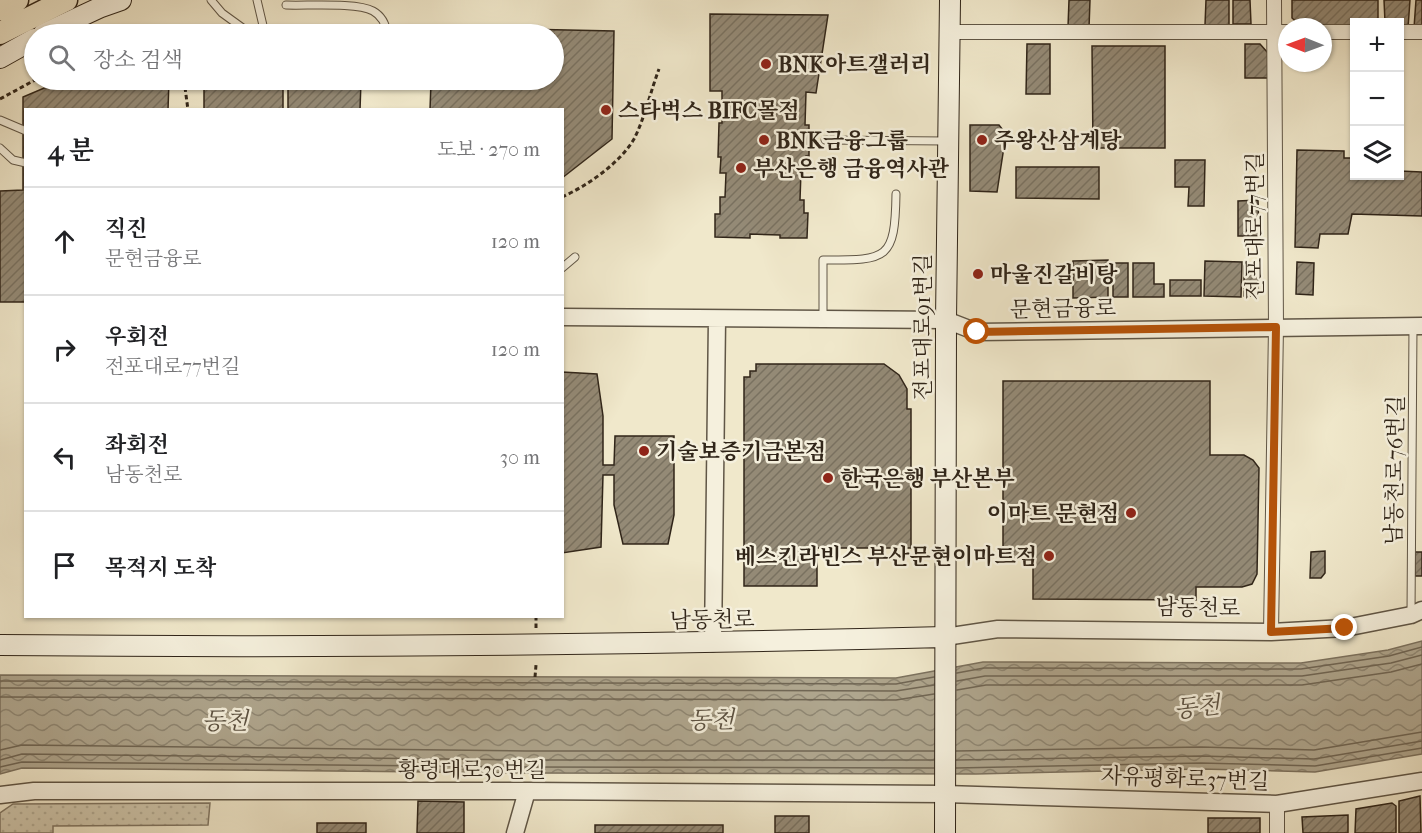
<!DOCTYPE html>
<html lang="ko">
<meta charset="utf-8">
<style>
body{margin:0;font-family:"IM FELL French Canon","Noto Serif KR",serif;background:#f2f2f2;color:#202124}
.controls{position:absolute;right:18px;top:18px;display:grid;overflow:hidden;border-radius:0px;box-shadow:0 2px 4px #0004}
.controls button{width:54px;height:54px;display:grid;place-items:center;padding:0;border:0;border-bottom:2px solid #e0e0e0;background:#fff;color:#202124;font:30px sans-serif}
.compass{position:absolute;left:1278px;top:18px;width:54px;height:54px;border-radius:50%;background:#fff;box-shadow:0 2px 4px #0004;rotate:271deg}
.stop{position:absolute;width:18px;height:18px;margin:-14px;border:4px solid #b45309;border-radius:50%;background:#fff}
.stop.end{background:#b45309;border-color:#fff;box-shadow:0 2px 6px #0008}
.list{margin:0;padding:0;list-style:none}
h2{display:flex;justify-content:space-between;align-items:center;height:78px;margin:0;padding:0 24px;font-size:26px}
h2 small{font-size:20px;font-weight:400;color:#757577}
.list li{display:grid;grid-template-columns:39px 1fr auto;gap:18px;align-items:center;box-sizing:border-box;height:108px;padding:0 24px;border-top:2px solid #e0e0e0}
.list b{display:block;font-size:22px;white-space:nowrap}
.list p{margin:0;font-size:20px;white-space:nowrap;color:#757577}
.list em{font-size:20px;font-style:normal;color:#757577}
.icon{flex:none;width:33px;height:33px;fill:none;stroke:currentColor;stroke-width:2;stroke-linecap:round;stroke-linejoin:round}
.map{position:relative;flex:none;width:1422px;height:833px;overflow:hidden}
.search{position:absolute;background:#fff;box-shadow:0 2px 4px #0004;left:24px;top:24px;width:540px;height:66px;display:flex;align-items:center;gap:15px;box-sizing:border-box;padding:0 21px;border-radius:33px;color:#757577;font-size:22px}
.panel{position:absolute;background:#fff;box-shadow:0 2px 4px #0004;left:24px;top:108px;width:540px;height:510px;border-radius:0px}
.map>svg:first-child{display:block}
.park{fill:url(#park-dots);stroke:#807663;stroke-width:1.5}
.water{fill:url(#water-waves);stroke:#7c725f;stroke-width:1.5}
.lines{fill:none;stroke-linecap:round;stroke-linejoin:round}
.shore{stroke:#706654;stroke-width:1.5}
.building{fill:url(#building-hatch);stroke:#302519;stroke-width:1.5}
.service-casing{stroke:#605646;stroke-width:9}
.minor-casing{stroke:#605646;stroke-width:16}
.tertiary-casing{stroke:#605646;stroke-width:19}
.secondary-casing{stroke:#302519;stroke-width:22}
.trunk-casing{stroke:#302519;stroke-width:25}
.path{stroke:#302519;stroke-width:3;stroke-dasharray:4.5 3;stroke-linecap:butt}
.service{stroke:#f5f0dd;stroke-width:7}
.minor{stroke:#f5f0dd;stroke-width:14}
.tertiary{stroke:#f5f0dd;stroke-width:16}
.secondary{stroke:#f5f0dd;stroke-width:20}
.trunk{stroke:#f0e8cb;stroke-width:22}
.route{stroke:#b45309;stroke-width:8}
.poi-dot{fill:#8f2418;stroke:#f5f0dd;stroke-width:2}
.labels{text-anchor:middle;stroke-width:5;stroke-linejoin:round;paint-order:stroke}
.poi-label{font-size:22px;font-weight:bold;fill:#302519;stroke:#f5f0dd;text-anchor:start}
.street-label{font-size:22px;fill:#302519;stroke:#f5f0dd}
.water-label{font-size:24px;font-style:italic;fill:#5c5242;stroke:#f5f0dd}
</style>
<div class="map">
<svg width="1422" height="833" viewBox="0 0 1422 833">
<defs>
<pattern id="park-dots" width="8" height="8" patternUnits="userSpaceOnUse" patternTransform="scale(1.5)"><rect width="8" height="8" fill="#cfc7ad"/><path d="M2 2h.1M6 6h.1" fill="none" stroke="#b2ab94" stroke-width="1.8" stroke-linecap="round"/></pattern>
<pattern id="water-waves" width="16" height="10" patternUnits="userSpaceOnUse" patternTransform="scale(1.5)"><rect width="16" height="10" fill="#afa68e"/><path d="M0 5q4-4 8 0t8 0" fill="none" stroke="#8f8773"/></pattern>
<pattern id="building-hatch" width="6" height="6" patternUnits="userSpaceOnUse" patternTransform="scale(1.5)"><rect width="6" height="6" fill="#948a76"/><path d="M-1 1l2-2M0 6l6-6M5 7l2-2" fill="none" stroke="#797160"/></pattern>
</defs>
<rect width="100%" height="100%" fill="#f0e8cb"/>
<filter id="stains"><feTurbulence type="fractalNoise" baseFrequency=".00333" numOctaves="4"/><feColorMatrix values="0 0 0 0 .2 0 0 0 0 .09 0 0 0 0 .02 0 0 0 .5 -.17"/></filter>
<radialGradient id="worn" r=".72"><stop offset=".6" stop-color="#630" stop-opacity="0"/><stop offset="1" stop-color="#630" stop-opacity=".3"/></radialGradient>
<!-- park -->
<path class="park" d="M210,803L208,825L53,826V833H0V813L13,804Z"/>
<!-- water -->
<path class="water" d="M1422,641V754L1315,772L1201,769L976,774L526,773L22,768L0,774V675L896,678L983,662L1301,663L1388,650Z"/>
<g class="lines">
<!-- shore -->
<path class="shore" d="M957,673L984,668L1301,669L1389,656L1422,647
M0,681L896,684L934,677
M957,681L985,676H1302L1391,663L1422,655
M0,688L896,691L934,685
M957,690L986,685H1302L1391,672L1422,664
M0,697L896,700L934,694
M0,750L22,745L526,751H934
M956,751L1201,747L1314,750L1422,732
M0,760L22,754L526,760H934
M956,760L1201,756L1314,759L1422,741
M0,767L22,762L526,767L934,768
M956,768L1201,763L1315,766L1422,748"/>
</g>
<!-- building -->
<path class="building" d="M1069,0H1090L1089,28L1068,27Z
M1206,0H1229V25H1205Z
M1233,0H1250L1251,24H1233Z
M1292,0H1378V22H1354V28L1302,27L1292,18Z
M1384,0H1410L1408,28H1400V22H1385Z
M1416,0H1422V28H1414Z
M710,14L828,15L816,93L806,92L805,125H809V156H806V171H801L800,200H804V213H808L807,238H780V235L750,234V238L715,237V214H720V197H725L726,173H720L721,157H718L719,123H722V91H710Z
M521,29L614,31L612,139L562,178V110H430L431,82L499,84L504,80H554V34H521Z
M1027,44H1050V94H1026Z
M1245,44H1260L1268,53V78H1245Z
M1092,46H1165V148H1093Z
M63,80H169L168,110H26V302H0V191L23,190V97Z
M204,80H273L283,86V109H288V80L361,81L360,110H204Z
M970,125H999L1006,134L997,192L970,191Z
M1297,150L1344,151V158H1354V176H1400V171L1422,172V216L1352,214L1348,234H1320L1318,248L1295,247Z
M1175,160H1205L1204,206H1188L1189,187H1175Z
M1016,167H1099V199L1016,198Z
M1258,200L1259,236H1238V201Z
M1108,260V297L1073,298V261Z
M1205,261L1242,262L1241,297L1204,296Z
M1297,262L1314,263L1313,295L1296,294Z
M1113,263H1128V297H1113Z
M1133,263H1154V284H1164V297H1133Z
M1244,266H1258V296H1244Z
M1170,280H1201V296H1170Z
M756,364H884L899,375L907,389V409H911V548H817V586H744V377H750V371H756Z
M562,372L597,374L603,416V465H614L615,436H674V515L668,544H623L614,505V475H603L601,547L562,553Z
M1003,381H1210V455H1244L1253,460L1259,468L1257,574L1252,584L1242,587H1196V600L1033,599V558H1003Z
M1325,551V573L1321,578H1310L1311,552Z
M1415,552H1422V576H1415Z
M1420,796L1421,833H1399V801Z
M418,801L464,802V833H417Z
M1392,803L1396,806V833H1355L1356,809Z
M1348,815V833H1303L1302,817Z
M775,816H809V833H775Z
M1208,818H1260V833H1208Z
M317,823H366V833H317Z
M595,825H723V833H595Z"/>
<g class="lines">
<!-- service casing -->
<g class="service-casing">
<path id="service" d="M211,0L222,13L251,34
M257,0L265,34
M286,5C306,6 357,2 373,11C382,16 386,25 387,34
M0,120L26,131
M825,140L946,141
M0,148L13,160L26,163
M562,268L575,257
M823,317V260C887,260 895,261 896,194
M1411,615L1413,326"/>
</g>
<!-- minor casing -->
<g class="minor-casing">
<path id="minor" d="M950,32H1287
M1323,32H1354
M1400,32H1422
M1271,632L1276,327L1274,0
M1277,833V804"/>
</g>
<!-- tertiary casing -->
<g class="tertiary-casing">
<path id="tertiary" d="M562,317L946,320L977,332L1422,326
M945,637L998,629L1271,632L1345,628L1411,615L1422,610
M713,643L717,319
M0,795L34,791H527L945,794L1277,804L1422,781
M515,833L527,791"/>
</g>
<!-- secondary casing -->
<g class="secondary-casing">
<path id="secondary" d="M43,34L101,7L121,0
M0,58L34,39
M0,645C315,648 630,645 945,637
M945,833L946,320L950,0"/>
</g>
<!-- trunk casing -->
<g class="trunk-casing">
<path id="trunk" d="M0,9L17,0
M0,33L66,0"/>
</g>
<!-- path -->
<path class="path" d="M135,34L162,26L167,34
M184,80L188,110
M0,99L35,80
M562,197C587,186 620,163 634,139C644,120 651,90 659,69
M536,628V616
M535,677L536,665"/>
<!-- service -->
<use href="#service" class="service"/>
<!-- minor -->
<use href="#minor" class="minor"/>
<!-- tertiary -->
<use href="#tertiary" class="tertiary"/>
<!-- secondary -->
<use href="#secondary" class="secondary"/>
<!-- trunk -->
<use href="#trunk" class="trunk"/>
</g>
<g class="lines">
<!-- route -->
<path class="route" d="M977,332L1276,327L1271,632L1345,628"/>
</g>
<!-- markers -->
<g class="poi-dot">
<circle cx="766" cy="64" r="6"/>
<circle cx="606" cy="110" r="6"/>
<circle cx="764" cy="140" r="6"/>
<circle cx="982" cy="140" r="6"/>
<circle cx="741" cy="168" r="6"/>
<circle cx="978" cy="274" r="6"/>
<circle cx="644" cy="451" r="6"/>
<circle cx="828" cy="478" r="6"/>
<circle cx="1131" cy="513" r="6"/>
<circle cx="1049" cy="556" r="6"/>
</g>
<g class="labels">
<!-- poi labels -->
<g class="poi-label">
<text x="778" y="72">BNK아트갤러리</text>
<text x="618" y="118">스타벅스 BIFC몰점</text>
<text x="776" y="148">BNK금융그룹</text>
<text x="994" y="148">주왕산삼계탕</text>
<text x="753" y="176">부산은행 금융역사관</text>
<text x="990" y="282">마울진갈비탕</text>
<text x="656" y="459">기술보증기금본점</text>
<text x="840" y="486">한국은행 부산본부</text>
<text x="1119" y="521" text-anchor="end">이마트 문현점</text>
<text x="1037" y="564" text-anchor="end">베스킨라빈스 부산문현이마트점</text>
</g>
<!-- street labels -->
<g class="street-label">
<text transform="translate(1254 226) rotate(-90)" y="8">전포대로77번길</text>
<text transform="translate(1063 308) rotate(-1)" y="8">문현금융로</text>
<text transform="translate(922 327) rotate(-90)" y="8">전포대로91번길</text>
<text transform="translate(1394 470) rotate(-89)" y="8">남동천로76번길</text>
<text transform="translate(1198 607) rotate(1)" y="8">남동천로</text>
<text transform="translate(712 619) rotate(-1)" y="8">남동천로</text>
<text x="472" y="777">황령대로30번길</text>
<text transform="translate(1185 778) rotate(2)" y="8">자유평화로37번길</text>
</g>
<!-- water labels -->
<g class="water-label">
<text transform="translate(1197 707) rotate(-6)" y="8">동천</text>
<text transform="translate(711 720) rotate(-1)" y="8">동천</text>
<text x="225" y="729">동천</text>
</g>
</g>
<rect width="100%" height="100%" filter="url(#stains)"/>
<rect width="100%" height="100%" fill="url(#worn)"/>
</svg>
<div class="controls">
<button>+</button>
<button>−</button>
<button><svg class="icon" aria-label="layers" viewBox="0 0 24 24"><path d="M12 4l9 5-9 5-9-5zM3 14l9 5 9-5"/></svg></button>
</div>
<svg class="compass" viewBox="-18 -18 36 36"><path d="M0-13l5 13h-10z" fill="#e53935"/><path d="M0 13l5-13h-10z" fill="#757577"/></svg>
<div class="stop" style="left:977px;top:332px"></div>
<div class="stop end" style="left:1345px;top:628px"></div>
<div class="search"><svg class="icon" aria-label="search" viewBox="0 0 24 24"><circle cx="10" cy="10" r="6"/><path d="M15 15l6 6"/></svg>장소 검색</div>
<section class="panel">
<h2>4 분<small>도보 · 270 m</small></h2>
<ul class="list">
<li><svg class="icon" aria-label="ahead" viewBox="0 0 24 24"><path d="M12 20V5M6 11l6-6 6 6"/></svg><div><b>직진</b><p>문현금융로</p></div><em>120 m</em></li>
<li><svg class="icon" aria-label="right" viewBox="0 0 24 24"><path d="M7 20v-9h11M14 6l5 5-5 5"/></svg><div><b>우회전</b><p>전포대로77번길</p></div><em>120 m</em></li>
<li><svg class="icon" aria-label="left" viewBox="0 0 24 24"><path d="M17 20v-9H6M10 6l-5 5 5 5"/></svg><div><b>좌회전</b><p>남동천로</p></div><em>30 m</em></li>
<li><svg class="icon" aria-label="arrive" viewBox="0 0 24 24"><path d="M6 21V4h12l-3 4 3 4H6"/></svg><div><b>목적지 도착</b></div></li>
</ul>
</section>
</div>
